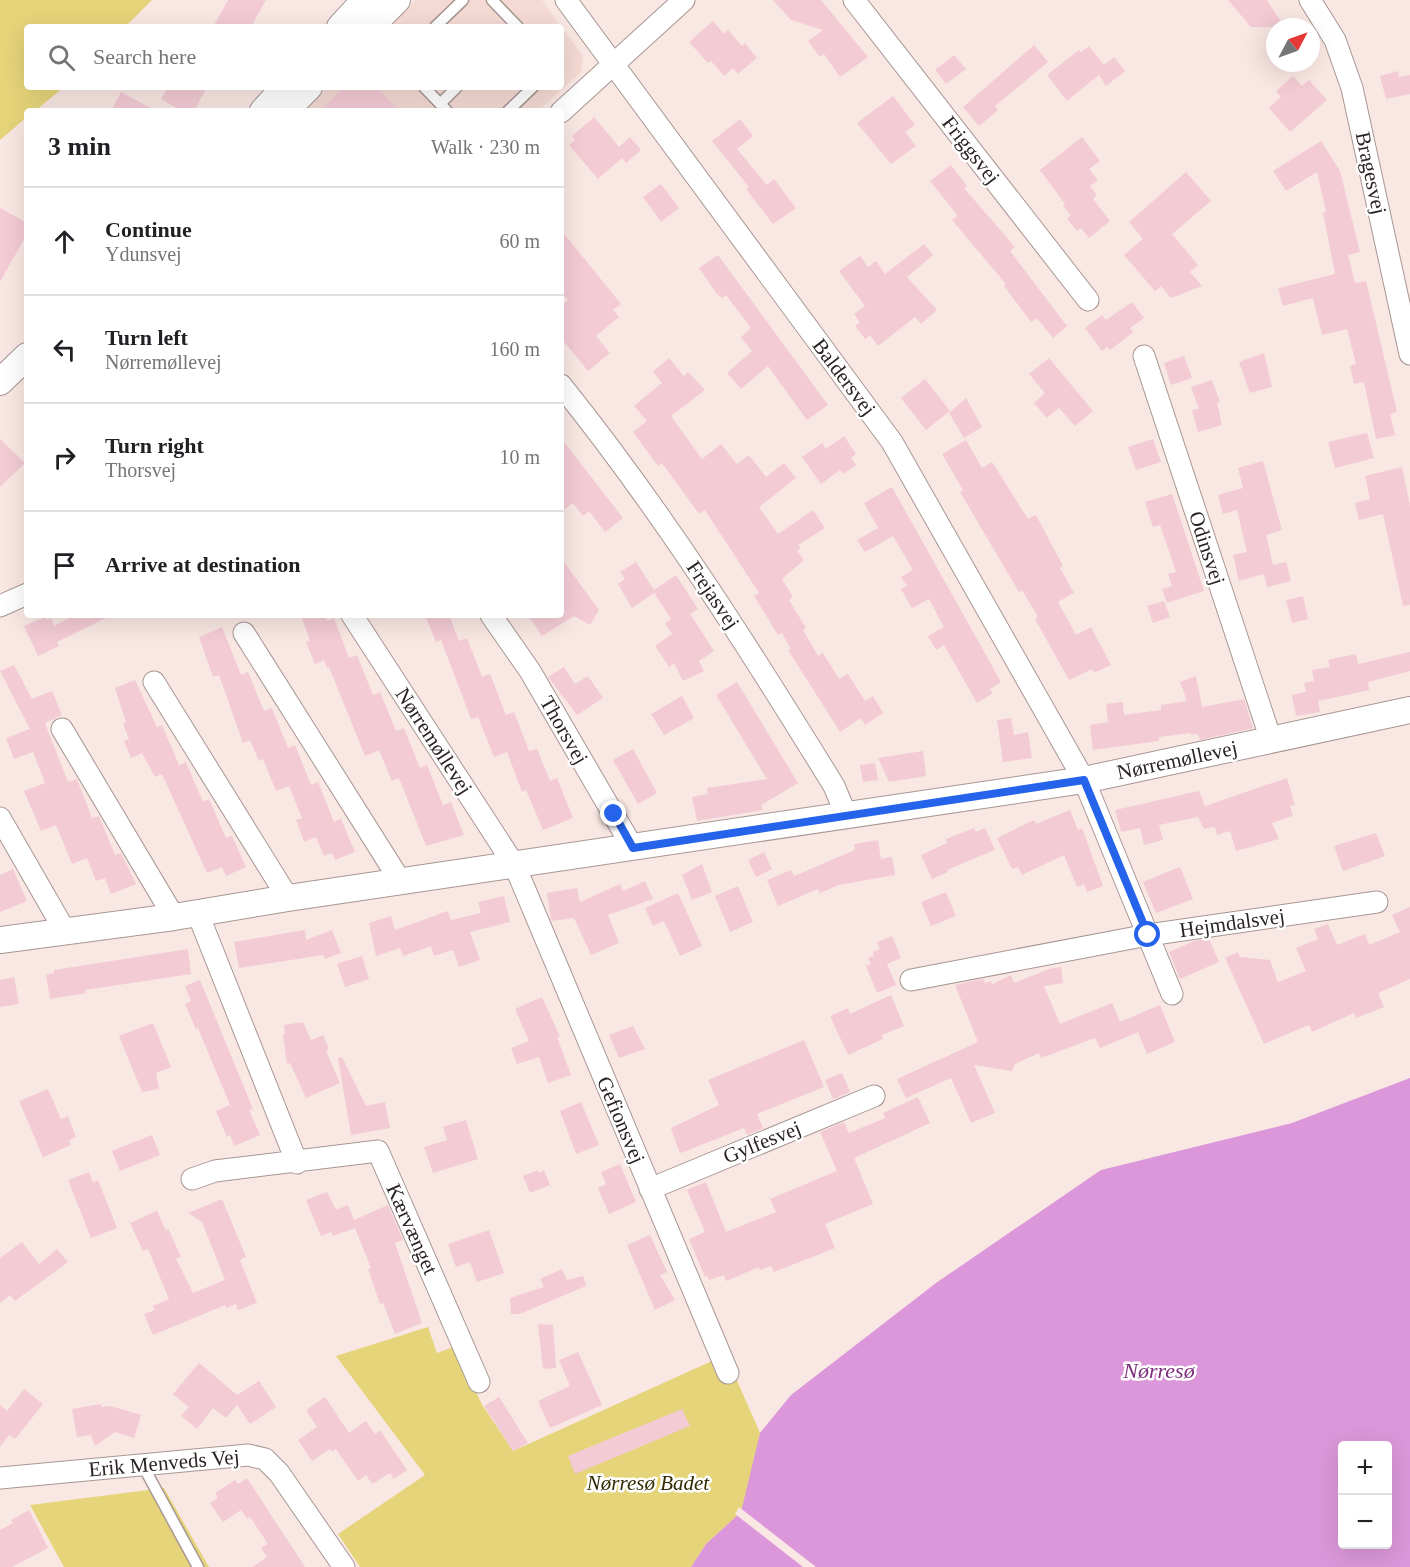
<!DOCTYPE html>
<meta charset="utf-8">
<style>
body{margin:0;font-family:"Times New Roman",serif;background:#f2f2f2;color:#202124}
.controls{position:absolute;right:18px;bottom:18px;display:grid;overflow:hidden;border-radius:6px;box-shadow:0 6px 24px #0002}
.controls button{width:54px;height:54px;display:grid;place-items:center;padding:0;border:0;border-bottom:2px solid #e0e0e0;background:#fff;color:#202124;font:30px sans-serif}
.compass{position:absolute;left:1266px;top:18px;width:54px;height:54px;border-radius:50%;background:#fff;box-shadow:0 6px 24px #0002;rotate:49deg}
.stop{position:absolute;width:18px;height:18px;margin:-14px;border:4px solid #2563eb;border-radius:50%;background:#fff}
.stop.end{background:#2563eb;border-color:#fff;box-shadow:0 2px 6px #0008}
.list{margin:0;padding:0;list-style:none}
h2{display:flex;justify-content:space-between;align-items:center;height:78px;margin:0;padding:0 24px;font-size:26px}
h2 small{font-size:20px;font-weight:400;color:#757577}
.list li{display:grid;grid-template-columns:39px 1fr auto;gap:18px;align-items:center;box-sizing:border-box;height:108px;padding:0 24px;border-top:2px solid #e0e0e0}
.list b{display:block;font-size:22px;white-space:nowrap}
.list p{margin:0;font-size:20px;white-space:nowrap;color:#757577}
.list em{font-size:20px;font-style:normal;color:#757577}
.icon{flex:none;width:33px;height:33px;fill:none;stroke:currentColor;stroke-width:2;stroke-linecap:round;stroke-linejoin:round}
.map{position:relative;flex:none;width:1410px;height:1567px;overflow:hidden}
.search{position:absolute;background:#fff;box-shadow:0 6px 24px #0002;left:24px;top:24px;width:540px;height:66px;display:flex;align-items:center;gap:15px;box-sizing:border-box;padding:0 21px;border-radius:6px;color:#757577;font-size:22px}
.panel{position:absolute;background:#fff;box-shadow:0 6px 24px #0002;left:24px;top:108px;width:540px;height:510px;border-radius:6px}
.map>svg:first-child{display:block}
.built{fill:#f5dad4}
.green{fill:#e6d47a}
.water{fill:#db97d9;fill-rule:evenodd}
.pier{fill:#f9e7e3}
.building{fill:#f3cbd5}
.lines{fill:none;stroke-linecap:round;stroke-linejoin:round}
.service-casing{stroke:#a79793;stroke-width:13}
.minor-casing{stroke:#a79793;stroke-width:23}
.tertiary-casing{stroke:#a79793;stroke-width:28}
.service{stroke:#fff;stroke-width:10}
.minor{stroke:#fff;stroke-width:21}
.tertiary{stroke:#fff;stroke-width:26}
.route{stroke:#2563eb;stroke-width:8}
.labels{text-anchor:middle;stroke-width:5;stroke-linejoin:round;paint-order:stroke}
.street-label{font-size:21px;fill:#2a2322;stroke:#fff}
.park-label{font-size:21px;font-style:italic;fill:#322a00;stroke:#fff}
.water-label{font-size:22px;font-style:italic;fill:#7c2d7c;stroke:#fff}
</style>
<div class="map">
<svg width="1410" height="1567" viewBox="0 0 1410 1567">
<rect width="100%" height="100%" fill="#f9e7e3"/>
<!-- built -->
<path class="built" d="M416,0H542L583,56L581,72L538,111H303L327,87H561V27H388Z"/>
<!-- green -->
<path class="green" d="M0,0H152L125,27H27V87H64L35,111H27V117L0,140Z
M428,1327L437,1353L453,1347L483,1406L513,1451L712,1361L722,1382L735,1376L760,1433L746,1495L741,1512L706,1544L691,1567H360L338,1534L425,1475L336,1356Z
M164,1488L209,1567H64L30,1505Z"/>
<!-- water -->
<path class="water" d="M1410,1078V1567H691L706,1544L741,1512L760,1433L791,1395L936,1283L1101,1170L1292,1123ZM1342,1446H1388V1544H1342Z"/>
<!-- pier -->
<path class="pier" d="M739,1507L816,1567H803L735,1514Z"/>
<!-- building -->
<path class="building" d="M228,0H266L251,27H213Z
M773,0H821L868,57L840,77L824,54L820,57L808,41L823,30L791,20Z
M1228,0H1267L1284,27H1251Z
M713,21L724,34L728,30L742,46L745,43L757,58L738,74L733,68L724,76L711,61L708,63L689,42Z
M1034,45L1048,62L995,106L998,110L979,126L963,107Z
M1089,46L1104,65L1114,57L1125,71L1106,86L1099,75L1067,101L1047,75L1079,50L1081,52Z
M954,55L966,69L946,84L935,70Z
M1398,71L1399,77L1410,75V94L1386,99L1380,76Z
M1293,76L1302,86L1309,80L1327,100L1290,132L1269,108L1281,97L1276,91Z
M168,87H207L194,111H182L161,99Z
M344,87H376L400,111H320Z
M121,92L156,111H111Z
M893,96L915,125L905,132L916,146L891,164L857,123Z
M594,117L619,147L630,137L641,150L626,163L622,158L598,179L569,145L575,140L572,136Z
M740,119L753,136L737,149L767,185L774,179L796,208L773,224L746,189L749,187L712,141Z
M1082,137L1100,161L1089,169L1098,180L1090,186L1097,195L1093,199L1110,221L1089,238L1081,228L1077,231L1067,219L1071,215L1063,206L1065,204L1040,170Z
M1321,141L1340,171L1360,252L1348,255L1355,283L1366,281L1397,412L1390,414L1395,435L1376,439L1364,382L1354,384L1350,366L1356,364L1347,329L1322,335L1313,298L1283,306L1278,288L1335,274L1323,213L1326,212L1317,172L1286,191L1273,171Z
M951,165L967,186L964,188L1015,247L1010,251L1067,326L1053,338L1037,318L1031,322L1004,286L1006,284L952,220L958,216L930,181Z
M1186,172L1211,201L1172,234L1198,265L1190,272L1202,286L1171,298L1161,286L1155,291L1124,255L1143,239L1129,222Z
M661,184L679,208L661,222L643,197Z
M0,208L27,223V234L0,282Z
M561,230L621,304L613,310L619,317L596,336L610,353L588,371L561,338V306L568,300L561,292Z
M924,244L933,255L907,277L937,310L921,324L915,317L878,346L870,335L865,339L855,326L860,322L854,314L865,306L839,271L860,256L868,267L876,261L885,274Z
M718,255L828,405L807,420L768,366L741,389L727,373L752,351L741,337L751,328L726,295L722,298L716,293L699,268Z
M1132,302L1144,318L1130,328L1133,332L1122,341L1110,350L1107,347L1102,351L1085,328L1102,315L1106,320Z
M1264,353L1272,387L1250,393L1239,362Z
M1184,356L1192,378L1171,385L1164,363Z
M669,358L684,376L688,372L705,390L671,416L702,459L721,444L737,464L749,455L766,477L784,463L796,478L759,507L778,534L813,510L825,528L798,545L801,548L797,551L804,560L782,579L793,597L789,600L806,628L803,630L818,656L823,653L839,679L848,674L865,701L873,696L883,713L865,725L861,718L840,732L788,650L791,649L782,633L778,635L754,596L759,593L705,510L699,514L662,463L658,466L633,432L647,421L634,406L662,383L653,372Z
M1049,358L1093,411L1075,426L1059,408L1047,418L1034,403L1045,393L1029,374Z
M925,379L950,411L926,430L901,398Z
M1212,380L1220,402L1217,403L1222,425L1198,432L1192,410L1199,409L1191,387Z
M966,398L982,427L964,438L949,413Z
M1367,433L1374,458L1335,468L1328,442Z
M844,436L856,454L851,458L856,465L843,474L840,470L821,484L802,457L822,443L826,449Z
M561,438L623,518L605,532L589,511L583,516L573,503L561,512Z
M0,439L25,463L0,487Z
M1153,439L1161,462L1136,470L1128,447Z
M966,440L982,468L992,462L1028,519L1036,515L1063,566L1060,568L1074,593L1058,602L1076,635L1091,627L1111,665L1094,673L1092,669L1069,680L1035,619L1038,617L1022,590L1019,592L960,492L963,490L942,454Z
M1263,461L1282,530L1266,535L1273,565L1286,562L1291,581L1267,587L1264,574L1239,581L1233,555L1247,552L1237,510L1223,514L1218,495L1243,488L1238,468Z
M1402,467L1410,506V605L1403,606L1383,514L1359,520L1355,503L1370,499L1365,476Z
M892,487L1001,682L990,689L993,693L977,703L944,645L936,650L928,636L944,627L929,599L912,608L901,589L907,586L901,577L913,570L893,536L865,552L857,540L878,528L864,503Z
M1172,494L1204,591L1167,603L1162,589L1172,586L1168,574L1176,572L1160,525L1153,527L1145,502Z
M561,558L599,610L590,625L574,616L542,636L528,615H561Z
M636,562L654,590L676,575L698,609L690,614L714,651L699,661L704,671L683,681L674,663L669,667L655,646L672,634L665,623L671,619L654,593L632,608L618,584L625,579L620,572Z
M1303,596L1308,619L1292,623L1286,600Z
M1164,601L1170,617L1153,623L1147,606Z
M75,615H112L57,642L59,646L38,656L24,626L45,617L47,620L51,618L54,626Z
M301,615H324L327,621L334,618L349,658L357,655L373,695L380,692L396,731L404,728L420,768L427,765L443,805L451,802L464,835L426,846L399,778L392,781L379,750L365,756L329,667L327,668L324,660L315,664L306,642L310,641Z
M425,615H449L459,641L467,638L482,677L490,674L506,715L514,712L529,751L537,749L550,781L557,778L573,818L543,830L526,790L522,792L507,752L494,757L478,717L471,719L441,640L436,642Z
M222,627L241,675L248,672L264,711L272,708L288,748L295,745L311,785L318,782L334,822L341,819L355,852L335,860L332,853L324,856L316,837L304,842L296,820L302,818L289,786L276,791L263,759L259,761L250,740L243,743L219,675L213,677L199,637Z
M1410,652V671L1368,682L1369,690L1318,701L1320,712L1296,716L1292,695L1306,692L1304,683L1314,681L1312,670L1330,667L1328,660L1356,654L1358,664Z
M14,665L32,699L52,691L62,715L45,723L68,782L77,779L92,818L99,816L115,855L121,853L136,884L111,894L105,878L96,881L87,858L72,864L56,825L41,831L24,791L45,783L33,752L14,759L6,738L30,729L0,671Z
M564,667L575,684L588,676L603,698L577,715L548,677Z
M1196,676L1202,707L1244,699L1253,728L1200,740L1198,734L1191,735V733L1159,737V741L1093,750L1090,725L1108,722L1106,704L1123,702L1124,715L1161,710V705L1187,701L1180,682Z
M135,680L157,727L162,725L179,765L186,762L203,802L209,799L226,838L232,836L246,867L226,876L222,867L207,873L162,774L155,777L142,753L131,758L124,741L129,739L123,724L126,722L115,688Z
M737,682L798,783L761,805L763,810L697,821L692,797L708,794L707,788L767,779L716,695Z
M682,696L694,718L664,735L651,714Z
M1011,718L1014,735L1028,732L1032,758L1003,762L997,720Z
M633,749L657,793L638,804L613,760Z
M923,751L926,776L889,782L878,758Z
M875,763L878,780L863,782L860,765Z
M1287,778L1295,805L1290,806L1293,816L1272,823L1279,839L1236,851L1230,831L1217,835L1215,827L1204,829L1198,817L1159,825L1163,840L1144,845L1140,828L1121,832L1115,810L1199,791L1205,806Z
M1070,810L1078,830L1082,828L1103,886L1087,892L1084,884L1077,887L1064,855L1022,875L1018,867L1012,869L997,838L1034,820L1036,824Z
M974,828L976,832L985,828L995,850L947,870L948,872L932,879L921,855L947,843L946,839Z
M1376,833L1385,856L1343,871L1334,846Z
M878,840L881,859L892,857L895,875L839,885L820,893L818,889L778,906L767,880L791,870L794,876L855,850L854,844Z
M764,852L772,869L756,877L748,860Z
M702,864L712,892L692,900L682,875Z
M1180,867L1193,899L1156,913L1143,882Z
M13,869L27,901L0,912V875Z
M645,881L653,899L608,915L619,943L591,955L574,918L552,921L551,919L547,893L577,888L580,902L620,884L623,891Z
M738,886L753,922L730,932L715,896Z
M946,892L956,916L931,926L921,902Z
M678,893L702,946L680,956L664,921L653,926L645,908Z
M504,896L510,922L470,932L480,960L459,967L453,950L434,956L431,946L403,956L400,948L376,956L369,923L391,916L395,930L448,911L451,920L481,913L478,902Z
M1410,907V979L1378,993L1384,1007L1356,1018L1354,1013L1312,1032L1309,1025L1264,1044L1225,958L1238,952L1240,957L1270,960L1278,982L1306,971L1296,948L1318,939L1314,929L1328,924L1337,945L1365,934L1369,945L1400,932L1392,915Z
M305,930L306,940L332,930L341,953L325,959L323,955L239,968L234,942Z
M892,936L901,958L887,964L896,985L877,993L866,966L871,964L868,958L874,956L873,952L880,949L877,942Z
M1209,939L1219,962L1180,979L1169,952L1194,941Z
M188,949L191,974L85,990L86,993L50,999L46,975L54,973V970Z
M362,956L369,979L345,987L337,964Z
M1061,967L1063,983L1044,986L1060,1024L1112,1003L1120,1022L1160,1005L1175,1042L1147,1054L1138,1032L1100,1048L1095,1038L1041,1058L1039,1053L1015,1064L1012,1071L974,1065L995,1113L971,1123L951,1078L906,1098L897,1079L978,1042L955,985L983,979L985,983L991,981L992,984L1011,975L1014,983L1049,969Z
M14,977L19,1004L0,1007V980Z
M200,980L253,1109L249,1110L260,1135L234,1146L230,1135L227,1137L216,1111L230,1105L198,1028L196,1029L185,1004L191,1001L185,986Z
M891,995L904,1026L882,1035L883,1039L848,1055L830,1016L848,1008L850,1014Z
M542,997L560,1037H557L571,1075L548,1083L539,1057L517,1064L511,1048L529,1041L515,1009Z
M303,1022L311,1040L323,1035L329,1049L326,1051L340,1083L306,1098L290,1063L287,1064L283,1035L285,1034L284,1025Z
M153,1023L171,1067L156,1073L159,1089L142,1092L119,1036Z
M633,1026L645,1049L619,1058L609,1035Z
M804,1040L824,1087L757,1114L763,1128L747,1135L744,1128L681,1153L679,1151L671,1128L719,1105L708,1080Z
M342,1057L366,1106L385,1102L390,1128L351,1135L338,1058Z
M842,1073L850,1092L833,1099L825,1080Z
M48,1089L61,1119L68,1116L76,1137L69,1140L71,1145L43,1157L19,1101Z
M918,1097L930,1123L854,1158L873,1204L825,1224L835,1248L774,1272L771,1266L760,1270L759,1267L726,1281L724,1275L709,1280L708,1276L705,1277L689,1239L705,1232L687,1190L706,1182L726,1232L776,1212L770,1199L837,1171L820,1132L844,1122L849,1133L885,1118L883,1113Z
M581,1102L599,1145L576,1154L560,1111Z
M466,1120L478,1159L433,1173L424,1147L447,1140L443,1127Z
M152,1135L160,1155L120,1171L112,1151Z
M620,1164L636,1202L609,1214L598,1188L606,1184L601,1172Z
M538,1170V1173L544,1170L550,1185L530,1193L523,1176Z
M89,1172L93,1182L98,1180L117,1228L91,1238L68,1180Z
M327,1192L336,1210L348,1205L354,1220L388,1205L403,1240L395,1243L422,1323L395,1334L383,1303L380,1304L368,1269L371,1268L355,1228L333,1236L331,1232L321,1236L306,1200Z
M222,1199L246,1257L240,1260L257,1303L238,1310L236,1304L226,1308L225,1305L153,1335L144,1314L155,1310L153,1306L169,1299L148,1249L143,1251L130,1223L157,1211L166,1231L168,1228L181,1257L176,1259L193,1293L225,1280L202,1222L188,1213Z
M489,1230L504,1273L477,1282L470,1262L456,1267L448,1244Z
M650,1235L667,1272L660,1275L675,1300L655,1310L627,1245Z
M22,1242L39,1264L57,1249L68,1262L15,1301L10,1295L0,1303V1258Z
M562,1269L567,1280L583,1276L586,1286L520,1314H511L510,1298L544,1287L540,1279Z
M538,1324L553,1325L556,1368L543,1369Z
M578,1352L602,1405L550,1428L538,1401L570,1386L559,1360Z
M199,1363L237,1395L259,1381L276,1407L250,1424L237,1405L226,1418L213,1408L197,1429L181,1416L189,1407L173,1394Z
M24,1389L43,1404L15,1439L9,1435L0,1447V1405L7,1411Z
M325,1397L349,1433L366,1421L375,1434L380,1430L407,1470L394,1479L390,1473L372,1484L366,1475L358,1481L336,1449L332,1452L330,1449L312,1461L298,1440L317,1427L306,1410Z
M499,1397L528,1443L513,1451L484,1406Z
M101,1404L102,1407L111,1406L141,1415L134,1438L115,1432L95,1446L91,1435L77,1437L72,1409Z
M682,1409L690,1426L575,1474L568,1456Z
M247,1478L273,1518L305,1567H252L267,1557L261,1548L268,1544L250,1517L247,1519L241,1510L223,1522L210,1503L218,1498L215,1493L235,1480L238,1484Z
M29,1510L48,1548L12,1567H0V1530L13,1523L11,1520Z"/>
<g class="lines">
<!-- service casing -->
<g class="service-casing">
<path id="service" d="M492,0L518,27
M435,27L463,0
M424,87L447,111
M440,104L457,87
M508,111L533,87
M142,1464L198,1567"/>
</g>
<!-- minor casing -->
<g class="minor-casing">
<path id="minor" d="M566,0L892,442L1084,780L1172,994
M854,0L1088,300
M1310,0L1335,40L1352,88L1410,354
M561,112L684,0
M1144,356L1271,740
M561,385C663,512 749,648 834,786L847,817
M0,606L27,594
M352,615L515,866L728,1373
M491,615L530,671L633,848
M244,633L401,882
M154,682L288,898
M62,729L174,917
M0,818L65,931
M198,914L297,1163
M911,980L1148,935L1377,902
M192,1179L215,1171L378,1151L479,1382
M650,1189L874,1096
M0,1478L248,1455L265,1459L279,1473L344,1567"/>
</g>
<!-- tertiary casing -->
<g class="tertiary-casing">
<path id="tertiary" d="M340,27L365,0
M370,27L397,0
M263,111L285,87
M285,111L309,87
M0,382L27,356
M0,940L174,917L288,898L1084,780L1410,710"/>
</g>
<!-- service -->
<use href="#service" class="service"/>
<!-- minor -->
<use href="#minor" class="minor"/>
<!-- tertiary -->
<use href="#tertiary" class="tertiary"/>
</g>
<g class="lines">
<!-- route -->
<path class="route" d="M614,814L633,848L1084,780L1148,935"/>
</g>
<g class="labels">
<!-- street labels -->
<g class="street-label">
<text transform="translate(971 150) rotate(52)" y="7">Friggsvej</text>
<text transform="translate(1371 173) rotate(78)" y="7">Bragesvej</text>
<text transform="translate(844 377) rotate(53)" y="7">Baldersvej</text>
<text transform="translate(1207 548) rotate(72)" y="7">Odinsvej</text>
<text transform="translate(713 595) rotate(56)" y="7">Frejasvej</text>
<text transform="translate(564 730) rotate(60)" y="7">Thorsvej</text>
<text transform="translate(434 741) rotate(57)" y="7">Nørremøllevej</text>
<text transform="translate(1177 760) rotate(-12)" y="7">Nørremøllevej</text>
<text transform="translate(1232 923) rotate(-8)" y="7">Hejmdalsvej</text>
<text transform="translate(621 1120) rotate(67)" y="7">Gefionsvej</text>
<text transform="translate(762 1142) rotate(-22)" y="7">Gylfesvej</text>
<text transform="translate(412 1229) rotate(66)" y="7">Kærvænget</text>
<text transform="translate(164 1463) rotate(-5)" y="7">Erik Menveds Vej</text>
</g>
<!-- park labels -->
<g class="park-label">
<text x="648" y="1490">Nørresø Badet</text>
</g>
<!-- water labels -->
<g class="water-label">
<text x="1159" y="1378">Nørresø</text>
</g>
</g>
</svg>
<div class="controls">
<button>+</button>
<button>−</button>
</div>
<svg class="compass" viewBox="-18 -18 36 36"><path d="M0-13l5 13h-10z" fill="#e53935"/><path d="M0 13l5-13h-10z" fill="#757577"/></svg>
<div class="stop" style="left:1148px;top:935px"></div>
<div class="stop end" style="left:614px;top:814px"></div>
<div class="search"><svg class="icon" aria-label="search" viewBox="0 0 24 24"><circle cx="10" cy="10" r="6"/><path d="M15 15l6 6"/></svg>Search here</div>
<section class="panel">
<h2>3 min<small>Walk · 230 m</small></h2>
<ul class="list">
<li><svg class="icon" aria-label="ahead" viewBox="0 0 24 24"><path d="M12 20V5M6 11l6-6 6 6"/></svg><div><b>Continue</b><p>Ydunsvej</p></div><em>60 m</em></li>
<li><svg class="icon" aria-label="left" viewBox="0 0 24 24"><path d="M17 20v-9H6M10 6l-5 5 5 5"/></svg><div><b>Turn left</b><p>Nørremøllevej</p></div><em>160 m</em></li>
<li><svg class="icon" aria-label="right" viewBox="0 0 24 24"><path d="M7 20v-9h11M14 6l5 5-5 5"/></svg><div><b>Turn right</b><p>Thorsvej</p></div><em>10 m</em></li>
<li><svg class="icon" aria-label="arrive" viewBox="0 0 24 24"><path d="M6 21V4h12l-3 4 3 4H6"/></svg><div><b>Arrive at destination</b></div></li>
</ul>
</section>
</div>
